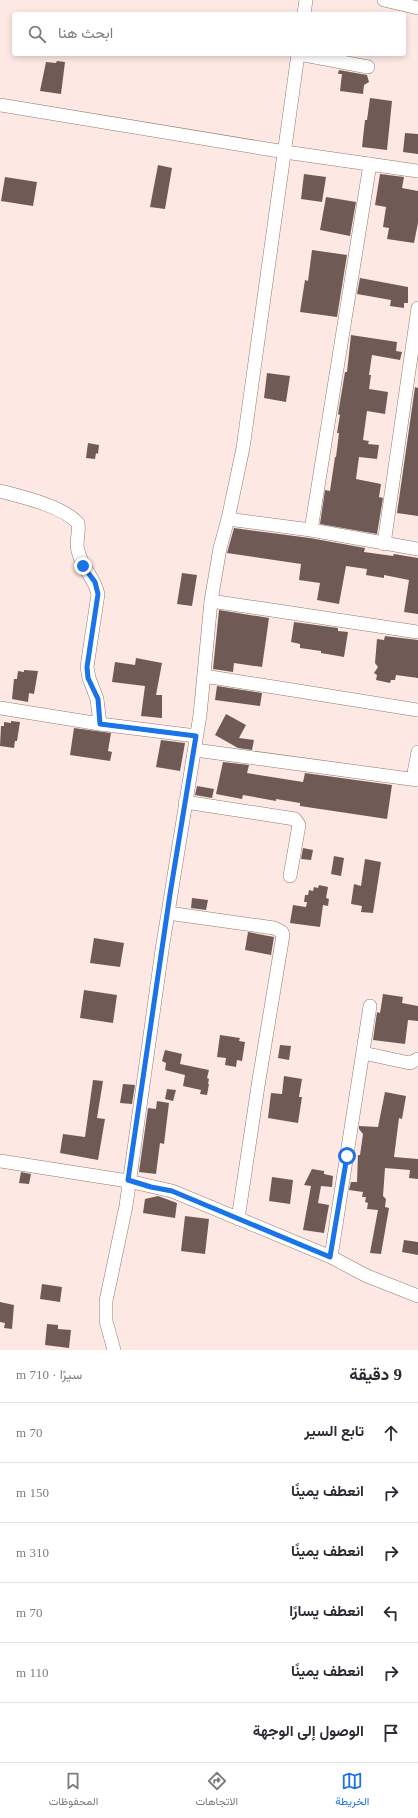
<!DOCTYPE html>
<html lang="ar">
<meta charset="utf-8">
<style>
body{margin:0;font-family:"Times New Roman",Vazirmatn,serif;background:#f2f2f3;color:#2b2b33;direction:rtl}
.stop{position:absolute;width:12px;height:12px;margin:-9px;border:3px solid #1a73e8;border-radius:50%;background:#fff}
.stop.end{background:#1a73e8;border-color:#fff;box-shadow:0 1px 4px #0008}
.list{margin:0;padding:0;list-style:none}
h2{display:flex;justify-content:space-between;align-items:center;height:52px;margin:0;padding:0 16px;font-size:17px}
h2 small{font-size:13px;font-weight:400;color:#7c7c81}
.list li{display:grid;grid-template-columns:26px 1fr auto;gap:12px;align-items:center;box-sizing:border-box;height:60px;padding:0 16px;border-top:1px solid #e1e1e2}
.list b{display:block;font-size:15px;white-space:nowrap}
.list em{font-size:13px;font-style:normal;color:#7c7c81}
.icon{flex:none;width:22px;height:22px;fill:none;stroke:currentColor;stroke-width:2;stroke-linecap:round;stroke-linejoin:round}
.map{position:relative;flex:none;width:418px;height:1350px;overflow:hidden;direction:ltr}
.search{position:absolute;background:#fff;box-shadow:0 2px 6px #0003;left:12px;right:12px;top:12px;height:44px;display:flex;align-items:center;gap:10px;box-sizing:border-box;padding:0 14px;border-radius:4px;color:#7c7c81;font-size:15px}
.sheet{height:412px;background:#fff}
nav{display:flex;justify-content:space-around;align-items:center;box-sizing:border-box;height:56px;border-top:1px solid #e1e1e2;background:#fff;font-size:11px;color:#7c7c81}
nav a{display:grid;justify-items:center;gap:2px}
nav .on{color:#1a73e8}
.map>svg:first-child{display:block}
.building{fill:#705a56}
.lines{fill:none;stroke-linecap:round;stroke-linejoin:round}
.minor-casing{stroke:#907974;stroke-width:14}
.minor{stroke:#fff;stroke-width:13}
.route{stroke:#1a73e8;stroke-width:5}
</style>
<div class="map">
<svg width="418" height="1350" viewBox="0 0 418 1350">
<rect width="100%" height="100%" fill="#fde8e4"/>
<!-- building -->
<path class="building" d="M57,61L65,62L61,94L40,91L46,62L56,63Z
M339,70L367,75L369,82L364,85L363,94L340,91L342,74H338Z
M370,98L392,101L387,150L362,147L365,120H367Z
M405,133L418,134V154L403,152Z
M158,165L172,168L165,209L150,207Z
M304,174L326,177L322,202L301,199Z
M380,174L404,177L402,188L418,191V223L414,243L387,239L389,228L383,227L386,207L375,205Z
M5,177L37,182L33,206L1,201Z
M326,197L356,202L350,236L320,230Z
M312,250L347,255L337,317L300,312L305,280L308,281Z
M360,278L408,287V303H404V308L390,306L391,300L357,294Z
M351,335L397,342L396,351L402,352L400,360L372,355L369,375H371L369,389L388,392L385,414L367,411L363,440L369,441L368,444L379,445L377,459L359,457L356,479L381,484L379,497L383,498L377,534L320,524L325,490L330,491L335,457H336L339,433H337L340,415L338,414L345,372H347Z
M267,373L290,376L286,402L264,398Z
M415,387L418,388V516L397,513Z
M88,443L99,445L98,454L96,453L95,459L86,458Z
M234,528L310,538L365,548L364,552L393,556L394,554L418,558V614L404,612L409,580L384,575V578L366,575L367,569L346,566L339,604L317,600L320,583L299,580L301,564L227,553Z
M182,573L197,575L192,606L177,604Z
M219,610L269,618L262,667L234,663L233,672L213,669Z
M294,622L338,628V631L348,632L344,657L321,653V651L300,648V644L291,642Z
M385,636L418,640V678L396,675L395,680H391L390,683L376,680L377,675L374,673L378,667L375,663L377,639L384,640Z
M136,658L162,663L156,695H162V718L141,716L145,686L112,682L115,662L135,665Z
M24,670L38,671L34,694L29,693L28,702L12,699L14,679H17L18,671L24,672Z
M217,686L262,693L260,706L215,700Z
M226,714L246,725L239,738L254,740L252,750L238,748L215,735Z
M11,721L20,722L17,741H15L14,748L0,746L1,726H4V722L11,723Z
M74,728L111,733L108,751L112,752L110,761L70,755Z
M161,740L185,743L180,771L156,767Z
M223,762L249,765L247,773L303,782L305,773L392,785L387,819L300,806V803L276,799V801L243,795L242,799L216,794Z
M197,786L214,789L212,798L195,795Z
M303,848L313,850L311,860L301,859Z
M334,856L344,858L341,876L331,874Z
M365,859L381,862L373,913L361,912L362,906L351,904L354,884L361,886Z
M319,885L328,887L326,898L329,899L328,906L323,905L320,927L290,923L293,905L306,907L307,902H304L305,895H308L309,890L313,891L314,887L318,888Z
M192,898L208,900L206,910L191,908Z
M248,932L274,937L271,955L245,950Z
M94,938L124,943L120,967L90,963Z
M84,990L117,995L113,1023L80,1018Z
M383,994L403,997L402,1003L418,1006V1021L408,1020L405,1044L373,1040L377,1012L380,1013Z
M220,1035L240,1038L239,1041L245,1042L242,1061L237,1060L236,1067L225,1065L226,1058L217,1057Z
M280,1045L291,1046L289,1060L278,1058Z
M165,1050L182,1054L180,1064L209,1070L207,1078L209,1079L208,1084H209L207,1095L200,1094L201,1090L183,1086L185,1075L165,1070L166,1063L162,1061Z
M284,1076L302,1079L299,1097H302L298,1123L268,1118L271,1093L282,1094Z
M93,1080L103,1081L97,1118L105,1119L98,1160L60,1153L63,1134L85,1137Z
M123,1084L135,1085L132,1104L120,1103Z
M167,1089L176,1090L173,1101L165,1099Z
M385,1092L406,1096L402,1119L399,1118L394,1157L418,1159V1179L409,1178L410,1170L385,1168L383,1196L386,1199L385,1207L389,1208L381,1254L370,1253L378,1210L367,1209L368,1203L365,1202L366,1197H362L363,1192L349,1190L351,1182H357L358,1155H360L363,1134L359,1129V1126L378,1127Z
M157,1101L169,1103L164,1144L160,1143L156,1174L139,1172L148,1108L156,1109Z
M312,1169L324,1171V1174L333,1176L332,1187L321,1186L318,1203L329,1205L324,1233L303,1230L311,1186L304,1185Z
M21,1172L31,1174L29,1184L19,1183Z
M272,1177L293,1180L290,1204L269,1201Z
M158,1196L177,1203L175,1218L143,1213L145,1199Z
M185,1216L209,1219L205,1254L181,1251Z
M404,1240L418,1242V1255L402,1252Z
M42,1284L62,1287L60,1302L40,1299Z
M0,1302L14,1305L12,1329L4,1328L5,1323L0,1322Z
M47,1324L58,1325V1329L71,1330L69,1348L45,1345Z"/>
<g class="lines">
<!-- minor casing -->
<g class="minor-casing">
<path id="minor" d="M384,0L418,8
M304,14L306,0
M299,54L368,67
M0,105L285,152L418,171
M0,491C23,497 62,506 78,523C80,532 75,542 78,551C82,568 94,577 98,594L87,667L89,678L97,699L100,724
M228,519L311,530L418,549
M311,530L370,164
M384,544L418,308
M211,601L418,632
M204,676L418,710
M0,708L100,724L196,736
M195,750L418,780
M413,778L418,752
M185,802L295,819L299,825L290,876
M168,913L274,928L282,932L283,935L258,1086L238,1219
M363,1053L405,1062L410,1063L418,1059
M0,1161L128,1181L172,1191L331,1257L367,1276L418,1296
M331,1257L370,1006
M114,1350L106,1321V1301L126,1206L162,950L200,715L211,601L220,548L228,519L243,448L298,54"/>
</g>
<!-- minor -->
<use href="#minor" class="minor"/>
</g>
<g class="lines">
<!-- route -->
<path class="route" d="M83,566L95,582L98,594L87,667L88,678L98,699L100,724L196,736L170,894L128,1180L151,1187L172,1191L330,1257L347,1156"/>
</g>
</svg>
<div class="stop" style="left:347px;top:1156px"></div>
<div class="stop end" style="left:83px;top:566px"></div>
<div class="search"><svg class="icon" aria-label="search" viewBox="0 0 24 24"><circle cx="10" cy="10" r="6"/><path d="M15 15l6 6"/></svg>ابحث هنا</div>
</div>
<section class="sheet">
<h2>9 دقيقة<small>سيرًا · 710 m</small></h2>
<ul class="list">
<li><svg class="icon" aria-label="ahead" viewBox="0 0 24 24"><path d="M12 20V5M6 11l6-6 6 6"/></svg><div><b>تابع السير</b></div><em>70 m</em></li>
<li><svg class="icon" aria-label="right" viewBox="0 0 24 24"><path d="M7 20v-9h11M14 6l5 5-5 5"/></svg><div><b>انعطف يمينًا</b></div><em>150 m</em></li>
<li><svg class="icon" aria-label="right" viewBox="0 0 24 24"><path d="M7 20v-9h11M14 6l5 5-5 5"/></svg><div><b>انعطف يمينًا</b></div><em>310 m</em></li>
<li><svg class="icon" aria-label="left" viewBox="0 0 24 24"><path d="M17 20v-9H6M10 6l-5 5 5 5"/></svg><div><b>انعطف يسارًا</b></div><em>70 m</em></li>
<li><svg class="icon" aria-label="right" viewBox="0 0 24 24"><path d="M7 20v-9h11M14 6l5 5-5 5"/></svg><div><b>انعطف يمينًا</b></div><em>110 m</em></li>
<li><svg class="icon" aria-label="arrive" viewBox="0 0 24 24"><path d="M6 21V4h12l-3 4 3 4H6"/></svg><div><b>الوصول إلى الوجهة</b></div></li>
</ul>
</section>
<nav>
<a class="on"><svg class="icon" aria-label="map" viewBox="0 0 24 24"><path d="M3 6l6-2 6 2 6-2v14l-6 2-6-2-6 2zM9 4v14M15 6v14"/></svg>الخريطة</a>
<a><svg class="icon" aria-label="directions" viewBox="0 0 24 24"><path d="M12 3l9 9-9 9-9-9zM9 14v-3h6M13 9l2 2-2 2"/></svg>الاتجاهات</a>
<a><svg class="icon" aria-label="saved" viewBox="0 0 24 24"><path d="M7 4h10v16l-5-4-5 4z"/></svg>المحفوظات</a>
</nav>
